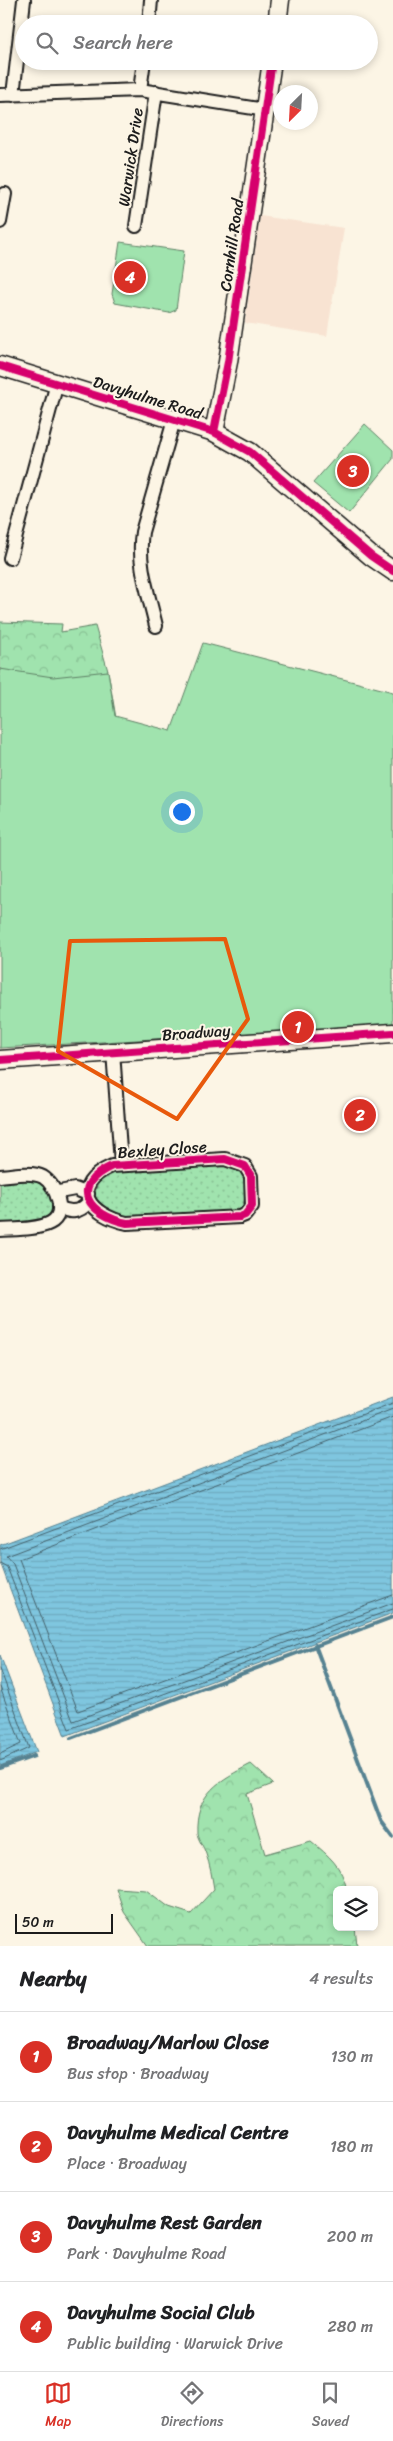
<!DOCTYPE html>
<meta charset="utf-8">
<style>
body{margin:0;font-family:Sriracha,sans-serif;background:#f6f6f6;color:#202124}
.controls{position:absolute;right:15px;bottom:15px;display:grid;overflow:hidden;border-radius:8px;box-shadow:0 2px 8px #0003}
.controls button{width:45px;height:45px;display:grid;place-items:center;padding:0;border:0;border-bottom:1px solid #e0e0e0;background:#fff;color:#202124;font:25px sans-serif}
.compass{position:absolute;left:273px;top:85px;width:45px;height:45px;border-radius:50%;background:#fff;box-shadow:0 2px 8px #0003;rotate:204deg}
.scale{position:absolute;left:15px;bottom:12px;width:98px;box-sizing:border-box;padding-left:5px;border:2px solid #1c1c1c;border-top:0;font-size:14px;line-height:18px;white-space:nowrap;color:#1c1c1c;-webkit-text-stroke:4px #fcf5e5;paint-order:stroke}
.you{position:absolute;left:181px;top:811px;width:18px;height:18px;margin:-12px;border:4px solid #fff;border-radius:50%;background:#1a73e8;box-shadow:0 0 0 8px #1a73e833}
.badge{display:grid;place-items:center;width:32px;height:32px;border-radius:50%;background:#d93025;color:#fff;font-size:16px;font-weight:700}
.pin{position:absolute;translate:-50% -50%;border:2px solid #fff;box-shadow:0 1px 5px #0006}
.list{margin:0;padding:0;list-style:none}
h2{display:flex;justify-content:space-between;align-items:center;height:65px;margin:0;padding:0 20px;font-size:21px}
h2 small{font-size:16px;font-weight:400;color:#757577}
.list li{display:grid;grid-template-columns:32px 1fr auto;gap:15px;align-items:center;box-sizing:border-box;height:90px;padding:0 20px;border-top:1px solid #e0e0e0}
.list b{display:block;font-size:19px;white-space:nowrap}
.list p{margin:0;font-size:16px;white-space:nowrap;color:#757577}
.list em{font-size:16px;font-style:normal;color:#757577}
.icon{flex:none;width:28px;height:28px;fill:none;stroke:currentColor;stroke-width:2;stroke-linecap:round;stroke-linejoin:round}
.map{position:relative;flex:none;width:393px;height:1946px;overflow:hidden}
.search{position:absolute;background:#fff;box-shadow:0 2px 8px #0003;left:15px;right:15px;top:15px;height:55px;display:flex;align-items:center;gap:12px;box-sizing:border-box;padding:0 18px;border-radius:28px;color:#757577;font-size:19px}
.sheet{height:425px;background:#fff}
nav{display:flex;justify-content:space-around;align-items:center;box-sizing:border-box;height:70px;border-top:1px solid #e0e0e0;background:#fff;font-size:14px;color:#757577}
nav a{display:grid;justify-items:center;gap:2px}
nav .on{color:#d93025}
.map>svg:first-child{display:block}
.built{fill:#f8e3d2}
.grass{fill:url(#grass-dots);stroke:#5e8065}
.forest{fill:url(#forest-crowns);stroke:#5e8065}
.park{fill:#a0e3ae;stroke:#5e8065}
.water{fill:url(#water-rules);stroke:#578291}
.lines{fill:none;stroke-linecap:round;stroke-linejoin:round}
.shore{stroke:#44606a;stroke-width:1}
.stream{stroke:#578291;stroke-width:4}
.street-casing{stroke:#1c1c1c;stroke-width:16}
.secondary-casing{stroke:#1c1c1c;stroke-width:21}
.street{stroke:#fcf5e5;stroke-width:12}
.secondary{stroke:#fcf5e5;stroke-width:18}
.cycleway-casing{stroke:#fcf5e5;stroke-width:11}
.cycleway{stroke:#d6006c;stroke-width:8}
.marked{fill:none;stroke:#e8590c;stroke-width:4;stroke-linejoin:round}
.labels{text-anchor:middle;stroke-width:4;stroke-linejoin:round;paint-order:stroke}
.street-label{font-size:16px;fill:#1c1c1c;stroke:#fcf5e5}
</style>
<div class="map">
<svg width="393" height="1946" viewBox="0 0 393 1946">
<defs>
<pattern id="grass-dots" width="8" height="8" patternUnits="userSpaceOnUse" patternTransform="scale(1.25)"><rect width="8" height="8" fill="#a0e3ae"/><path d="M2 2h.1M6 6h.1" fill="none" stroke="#89c295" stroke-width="1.8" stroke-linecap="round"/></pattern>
<pattern id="forest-crowns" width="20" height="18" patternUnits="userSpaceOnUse" patternTransform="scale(1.25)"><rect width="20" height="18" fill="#a0e3ae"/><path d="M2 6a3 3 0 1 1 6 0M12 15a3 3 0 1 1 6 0" fill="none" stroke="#89c295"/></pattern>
<pattern id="water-rules" width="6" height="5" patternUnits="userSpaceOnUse" patternTransform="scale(1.25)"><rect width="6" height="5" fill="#7fc6df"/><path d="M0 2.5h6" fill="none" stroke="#6daabf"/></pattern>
</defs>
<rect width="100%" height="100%" fill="#fcf5e5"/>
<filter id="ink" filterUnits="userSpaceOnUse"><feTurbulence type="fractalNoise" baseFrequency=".02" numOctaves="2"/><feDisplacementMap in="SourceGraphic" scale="10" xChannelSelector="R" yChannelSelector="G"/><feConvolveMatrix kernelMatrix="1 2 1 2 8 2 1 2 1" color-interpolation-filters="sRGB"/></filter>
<g filter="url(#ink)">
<!-- built -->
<path class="built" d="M260,216L344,228L327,336L245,323Z"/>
<!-- grass -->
<path class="grass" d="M218,1164C226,1165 234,1165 240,1171C249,1180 246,1204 239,1212L122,1218L96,1203C92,1185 101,1178 116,1171Z
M0,1180H33L45,1184L56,1207L48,1220L0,1226Z"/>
<!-- forest -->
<path class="forest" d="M0,622L62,624L61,632L95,626L108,671L117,724L0,674Z
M251,1764L273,1784L247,1794L265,1854L311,1841C329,1856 342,1866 347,1890H337V1927H355L357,1946H148L124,1912L116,1888L146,1890L169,1907L191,1914L214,1889C212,1877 210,1865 206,1854C204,1847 198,1840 197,1833C195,1793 220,1780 251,1764Z"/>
<!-- park -->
<path class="park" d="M120,242L184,251L176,310L169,313L115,303L112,294Z
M365,424L393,450V459L349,513L313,483Z
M203,643L393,692V1025L0,1048V669L53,677L108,671L115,716L171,731Z"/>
<!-- water -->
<path class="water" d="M393,1397V1613L65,1736L0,1562V1545Z
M0,1655L37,1752L0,1766Z"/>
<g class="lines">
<!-- shore -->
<path class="shore" d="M393,1409L6,1556L13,1564L73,1721L393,1603
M393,1417L19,1559L78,1711L393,1595
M0,1549L393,1403
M0,1563L7,1567L69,1729L393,1609
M0,1669L29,1748L0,1761
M0,1687L21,1744L0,1754"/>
<!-- stream -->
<path class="stream" d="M315,1645L381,1821L393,1837
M71,1738L393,1617
M0,1768L34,1756"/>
<!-- street casing -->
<g class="street-casing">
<path id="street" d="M149,24L151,0
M140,90L144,61
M0,95L140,90L265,110
M13,95L24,0
M0,222L5,194
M136,226L156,92
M10,558L57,383
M156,626C149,595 137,564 142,532L174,420
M113,1051L121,1164
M225,1159L245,1166L251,1176L252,1206L245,1215L240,1217L127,1223C89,1215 67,1186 112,1166Z
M0,1176C13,1175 31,1171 43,1177C56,1185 68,1214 50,1223C36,1230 15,1229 0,1230
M57,1197L59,1192L75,1189L88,1194
M59,1207C70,1214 80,1212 88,1203"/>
</g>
<!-- secondary casing -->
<g class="secondary-casing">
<path id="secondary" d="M277,24L280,0
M0,366L214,432L250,452L371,556L393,571
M214,432L228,362L272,61
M0,1060L393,1033"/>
</g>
<!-- street -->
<use href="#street" class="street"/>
<!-- secondary -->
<use href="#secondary" class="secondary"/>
<!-- cycleway casing -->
<g class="cycleway-casing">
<path id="cycleway" d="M0,366L214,432L250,452L371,556L393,571
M214,432L228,362L272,61
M0,1060L393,1033
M225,1159L245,1166L251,1176L252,1206L245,1215L240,1217L127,1223C89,1215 67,1186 112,1166Z"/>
</g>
<!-- cycleway -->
<use href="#cycleway" class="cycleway"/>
</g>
</g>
<!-- marked area -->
<path class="marked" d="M225,939L248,1019L177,1119L58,1051L70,941Z"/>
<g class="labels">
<!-- street labels -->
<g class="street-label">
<text transform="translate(130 157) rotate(-82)" y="6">Warwick Drive</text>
<text transform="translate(231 245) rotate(-82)" y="6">Cornhill Road</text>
<text transform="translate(148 397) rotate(17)" y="6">Davyhulme Road</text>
<text transform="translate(196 1032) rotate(-4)" y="6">Broadway</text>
<text transform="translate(162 1149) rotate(-4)" y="6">Bexley Close</text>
</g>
</g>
</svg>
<div class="controls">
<button><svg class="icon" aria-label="layers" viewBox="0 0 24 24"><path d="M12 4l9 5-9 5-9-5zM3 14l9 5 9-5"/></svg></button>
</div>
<svg class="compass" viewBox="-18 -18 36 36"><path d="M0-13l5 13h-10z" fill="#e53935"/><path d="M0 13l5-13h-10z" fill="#757577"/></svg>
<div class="scale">50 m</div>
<div class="you"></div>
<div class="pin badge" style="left:298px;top:1027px">1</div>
<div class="pin badge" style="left:360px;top:1115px">2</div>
<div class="pin badge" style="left:353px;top:471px">3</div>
<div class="pin badge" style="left:130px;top:277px">4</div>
<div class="search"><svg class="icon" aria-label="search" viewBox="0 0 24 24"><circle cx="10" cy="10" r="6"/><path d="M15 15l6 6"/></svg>Search here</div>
</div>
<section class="sheet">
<h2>Nearby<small>4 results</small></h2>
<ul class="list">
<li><span class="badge">1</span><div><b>Broadway/Marlow Close</b><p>Bus stop · Broadway</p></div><em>130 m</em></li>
<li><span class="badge">2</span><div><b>Davyhulme Medical Centre</b><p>Place · Broadway</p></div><em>180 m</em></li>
<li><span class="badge">3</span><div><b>Davyhulme Rest Garden</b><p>Park · Davyhulme Road</p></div><em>200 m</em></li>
<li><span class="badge">4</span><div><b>Davyhulme Social Club</b><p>Public building · Warwick Drive</p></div><em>280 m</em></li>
</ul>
</section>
<nav>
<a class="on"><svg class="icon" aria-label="map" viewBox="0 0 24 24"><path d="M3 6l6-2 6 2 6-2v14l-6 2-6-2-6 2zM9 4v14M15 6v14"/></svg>Map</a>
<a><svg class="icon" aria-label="directions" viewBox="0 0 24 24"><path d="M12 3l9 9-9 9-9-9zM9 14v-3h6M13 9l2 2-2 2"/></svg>Directions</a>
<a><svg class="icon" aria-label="saved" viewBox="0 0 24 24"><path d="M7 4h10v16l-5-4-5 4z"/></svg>Saved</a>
</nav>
